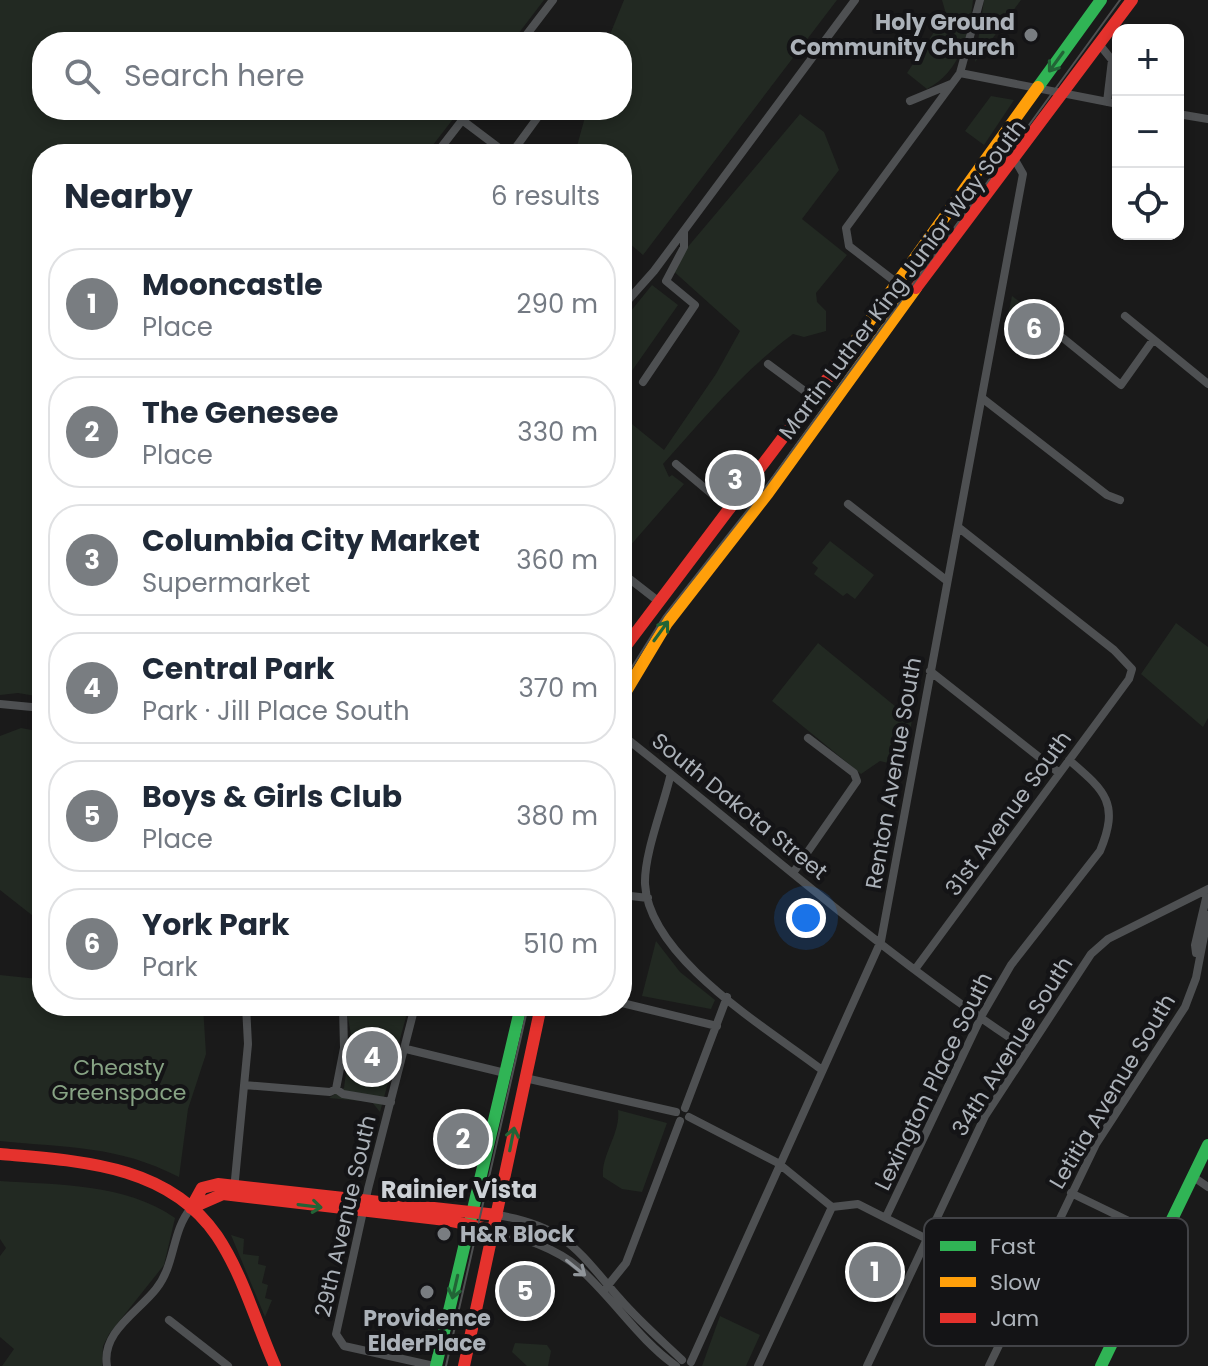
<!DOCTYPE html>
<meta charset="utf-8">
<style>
body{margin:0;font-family:Poppins,sans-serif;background:#f2f2f3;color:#1f2937}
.controls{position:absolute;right:24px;top:24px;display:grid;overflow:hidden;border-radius:16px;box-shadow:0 4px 12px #0003}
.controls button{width:72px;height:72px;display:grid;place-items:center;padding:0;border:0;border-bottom:2px solid #e0e1e3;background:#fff;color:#1f2937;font:40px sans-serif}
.you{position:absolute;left:806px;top:918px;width:28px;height:28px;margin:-20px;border:6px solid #fff;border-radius:50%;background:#1a73e8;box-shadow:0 0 0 12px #1a73e833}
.badge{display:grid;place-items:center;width:52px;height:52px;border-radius:50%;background:#797d81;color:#fff;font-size:26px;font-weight:700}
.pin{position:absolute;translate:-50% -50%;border:4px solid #fff;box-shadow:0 2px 8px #0006}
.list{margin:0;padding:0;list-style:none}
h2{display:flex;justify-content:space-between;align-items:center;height:104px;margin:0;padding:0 32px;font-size:34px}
h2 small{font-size:26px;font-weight:400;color:#747a83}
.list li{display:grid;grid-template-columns:52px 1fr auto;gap:24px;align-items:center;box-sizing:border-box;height:112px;margin:0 16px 16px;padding:0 16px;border:2px solid #e0e1e3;border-radius:32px}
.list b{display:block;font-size:30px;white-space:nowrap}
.list p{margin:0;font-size:26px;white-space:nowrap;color:#747a83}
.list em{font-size:26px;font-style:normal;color:#747a83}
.icon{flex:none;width:44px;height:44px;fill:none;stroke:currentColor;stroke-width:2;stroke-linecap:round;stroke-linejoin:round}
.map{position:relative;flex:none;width:1208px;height:1366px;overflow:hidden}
.search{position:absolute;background:#fff;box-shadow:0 4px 12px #0003;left:32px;top:32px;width:600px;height:88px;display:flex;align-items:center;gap:20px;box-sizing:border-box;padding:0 28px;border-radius:32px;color:#747a83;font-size:30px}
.panel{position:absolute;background:#fff;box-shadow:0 4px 12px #0003;left:32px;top:144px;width:600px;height:872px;border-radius:32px}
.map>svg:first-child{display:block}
.green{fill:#222922}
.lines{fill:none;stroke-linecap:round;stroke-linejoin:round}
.street{stroke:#4e5052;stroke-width:8}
.fast{stroke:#30b455;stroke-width:12}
.slow{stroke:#ff9f0a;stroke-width:12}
.jam{stroke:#e5322d;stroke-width:12}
.tram{stroke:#4e5051;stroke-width:2}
.oneway{stroke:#226436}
.oneway2{stroke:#90959a}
.poi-dot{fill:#797d81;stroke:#141416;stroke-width:3}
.labels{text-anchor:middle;stroke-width:8;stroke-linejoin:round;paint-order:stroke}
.poi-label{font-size:22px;font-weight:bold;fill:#acb2b9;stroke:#141416;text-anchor:end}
.street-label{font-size:22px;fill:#acb2b9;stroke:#141416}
.park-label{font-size:22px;fill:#87a384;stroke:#141416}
.neighbourhood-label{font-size:24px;font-weight:bold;fill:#cdd1d6;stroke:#141416}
.key{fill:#141416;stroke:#424347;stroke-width:2}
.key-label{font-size:22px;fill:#acb2b9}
</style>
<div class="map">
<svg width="1208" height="1366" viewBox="0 0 1208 1366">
<rect width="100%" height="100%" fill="#1a1a1a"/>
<!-- green -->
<path class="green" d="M0,0H544L512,42H42V110H460L426,154H42V697L18,693L0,695Z
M624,0H837L643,255L622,237V154H565L577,146L587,110H622V42H607Z
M942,0H973C969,36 960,72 927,89L907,73L946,14Z
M984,0H1021L975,62Z
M991,96L1014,100L984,145L965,131Z
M800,114L824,132L839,170L802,219L847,255L816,293L817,302L826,311V331L804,337L793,334C743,371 704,418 663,464L669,477L672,475L684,484L622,555V416L664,450L716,374L740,331L670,268Z
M652,285L678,305L622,385V322Z
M1012,296L1061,333L1045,356L1006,326Z
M830,541L874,575L855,599L847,593L843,596L814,574L818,568L812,563Z
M1176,623L1208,647V718L1203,727L1141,674Z
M818,643L912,720L907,746L896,745L892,764L880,761L861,774L772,701Z
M21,728L42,732V923L0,890V736Z
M656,941L680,972L715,1000L711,1009L642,996Z
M0,975L38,979L42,976V1006H203L206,1054L188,1109L179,1177C117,1145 67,1148 0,1141Z
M346,1006H409L380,1112L372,1102L329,1098L344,1088L351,1035Z
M618,1110L667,1123L642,1192L622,1189L603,1177C601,1155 621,1133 618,1110Z
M0,1181C58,1185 125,1183 175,1218L164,1265L109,1334L103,1346L102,1366H2L14,1349L0,1337V1256L6,1248L0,1239Z
M231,1235L244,1239L243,1254L259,1256L258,1264L266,1266L262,1283L268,1285L265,1298L272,1300L265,1317Z
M720,1316L760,1335L746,1366H702Z
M515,1343L547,1345L551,1351L548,1366H527L512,1352Z"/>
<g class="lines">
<!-- street -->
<path class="street" d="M521,42L553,0
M1099,44L1112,60L1107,102
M960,73L1118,104
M910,101L951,84
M1178,114L1208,119
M462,120L507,154
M436,154L470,110
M511,154L543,110
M897,283L849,246L846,228L960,73L980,0
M622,307L654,271L855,0
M1125,316L1208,384
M1063,338L1121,385L1153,340
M768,364L814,398
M643,382L695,305L666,281L684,247V231
M982,398L1107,495L1120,500
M676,464L731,510
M848,504L946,580
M622,573L658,601
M930,671L1058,772
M0,704L42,708
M622,735C756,840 884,956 1027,1049
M670,777C663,807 644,854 645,884C649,958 767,1028 822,1070
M793,873L857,781L854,773L808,738
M622,895L648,898
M1196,953L1195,945L1208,890
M916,968L1129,679L1132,669L1114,650L958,527
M622,1003L717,1026
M415,1006L368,1189L336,1334L344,1346L434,1366
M406,1049L505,1073
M525,1078L676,1112
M244,1085L330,1092L336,1089L343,1094L391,1102
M336,1089L344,1048L343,1006
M685,1108L727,997
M689,1117L778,1163L832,1207
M1192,1176L1208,1187
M234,1190L248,1044L246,1006
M1071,1193L1162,1237
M832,1207L858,1204L927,1239
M497,1215C566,1226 578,1251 620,1299C639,1321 661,1340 682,1360
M886,1217L982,1015L1011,965L1100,851C1120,803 1105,791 1069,760
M494,1230C523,1238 556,1248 579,1268C614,1299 638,1339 676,1366
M605,1289L626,1263L680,1121
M169,1320L228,1366
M691,1362L881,941L1023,174L1015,160
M107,1366C101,1332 138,1312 156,1289C176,1264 171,1232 191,1208
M758,1366L832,1207
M867,1366L985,1116L1091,954L1108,939L1208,889
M989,1366L1096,1144L1185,1007L1196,978L1208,915"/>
<!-- fast -->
<path class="fast" d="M1038,87L1101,0
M436,1366L521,1006
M1101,1366L1208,1145"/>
<!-- slow -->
<path class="slow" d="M843,358L1038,87
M622,698L667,623L768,493L916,288"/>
<!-- jam -->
<path class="jam" d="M916,288L1132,0
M622,651L843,358
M0,1154C79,1161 168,1164 217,1236C243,1275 256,1323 275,1366
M191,1208L202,1188L218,1184L497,1215
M191,1208L223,1194L446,1220L494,1230
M464,1366L541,1006"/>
<!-- tram -->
<path class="tram" d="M622,683L664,616L764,489L1120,0
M446,1366L528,1006"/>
</g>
<!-- one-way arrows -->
<defs><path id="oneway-shaft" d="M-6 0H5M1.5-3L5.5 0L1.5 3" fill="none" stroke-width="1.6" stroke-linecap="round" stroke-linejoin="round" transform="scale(2)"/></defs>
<g class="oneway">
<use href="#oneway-shaft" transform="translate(1056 62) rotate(126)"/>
<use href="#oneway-shaft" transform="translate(661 631) rotate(-54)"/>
<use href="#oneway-shaft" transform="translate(512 1139) rotate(-79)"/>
<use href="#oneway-shaft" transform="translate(310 1206) rotate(7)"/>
<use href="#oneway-shaft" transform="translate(455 1287) rotate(103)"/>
</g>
<use class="oneway2" href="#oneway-shaft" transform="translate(576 1268) rotate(39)"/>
<!-- markers -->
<g class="poi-dot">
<circle cx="1031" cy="35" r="8"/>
<circle cx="444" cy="1234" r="8"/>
<circle cx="427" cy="1292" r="8"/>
</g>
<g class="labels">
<!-- poi labels -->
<g class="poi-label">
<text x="1015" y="30">Holy Ground<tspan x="1015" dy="25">Community Church</tspan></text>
<text x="460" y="1242" text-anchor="start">H&amp;R Block</text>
<text x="427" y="1326" text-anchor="middle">Providence<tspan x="427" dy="25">ElderPlace</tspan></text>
</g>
<!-- street labels -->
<g class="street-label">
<text transform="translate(902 279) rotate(-53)" y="8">Martin Luther King Junior Way South</text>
<text transform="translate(893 773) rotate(-80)" y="8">Renton Avenue South</text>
<text transform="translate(740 806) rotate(39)" y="8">South Dakota Street</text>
<text transform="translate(1008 813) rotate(-54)" y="8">31st Avenue South</text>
<text transform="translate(1012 1046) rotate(-58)" y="8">34th Avenue South</text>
<text transform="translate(933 1081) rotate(-64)" y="8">Lexington Place South</text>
<text transform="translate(1112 1091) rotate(-59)" y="8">Letitia Avenue South</text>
<text transform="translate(345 1216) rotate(-77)" y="8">29th Avenue South</text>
</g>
<!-- park labels -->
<g class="park-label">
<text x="119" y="1075">Cheasty<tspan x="119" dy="25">Greenspace</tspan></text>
</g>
<!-- neighbourhood labels -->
<g class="neighbourhood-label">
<text x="459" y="1198">Rainier Vista</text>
</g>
</g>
<!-- legend -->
<rect x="924" y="1218" width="264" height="128" rx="12" class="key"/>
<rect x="940" y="1241" width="36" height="10" fill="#30b455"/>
<rect x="940" y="1277" width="36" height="10" fill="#ff9f0a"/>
<rect x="940" y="1313" width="36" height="10" fill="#e5322d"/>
<g class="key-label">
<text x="990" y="1254">Fast</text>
<text x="990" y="1290">Slow</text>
<text x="990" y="1326">Jam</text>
</g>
</svg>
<div class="controls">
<button>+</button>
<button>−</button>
<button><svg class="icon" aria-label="locate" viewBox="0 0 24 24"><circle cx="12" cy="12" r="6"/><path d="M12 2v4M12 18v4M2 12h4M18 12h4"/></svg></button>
</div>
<div class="you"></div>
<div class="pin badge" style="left:875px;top:1272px">1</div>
<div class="pin badge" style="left:463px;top:1139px">2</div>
<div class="pin badge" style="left:735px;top:480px">3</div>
<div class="pin badge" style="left:372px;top:1057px">4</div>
<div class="pin badge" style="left:525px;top:1291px">5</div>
<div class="pin badge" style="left:1034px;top:329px">6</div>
<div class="search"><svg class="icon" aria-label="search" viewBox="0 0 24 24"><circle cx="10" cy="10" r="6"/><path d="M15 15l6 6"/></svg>Search here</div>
<section class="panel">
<h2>Nearby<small>6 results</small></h2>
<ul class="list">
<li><span class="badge">1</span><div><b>Mooncastle</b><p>Place</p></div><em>290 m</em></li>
<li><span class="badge">2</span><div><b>The Genesee</b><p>Place</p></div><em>330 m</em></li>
<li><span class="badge">3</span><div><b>Columbia City Market</b><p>Supermarket</p></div><em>360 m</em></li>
<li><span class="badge">4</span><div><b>Central Park</b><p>Park · Jill Place South</p></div><em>370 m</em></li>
<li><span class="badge">5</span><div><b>Boys &amp; Girls Club</b><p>Place</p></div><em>380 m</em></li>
<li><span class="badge">6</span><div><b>York Park</b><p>Park</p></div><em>510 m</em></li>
</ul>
</section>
</div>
